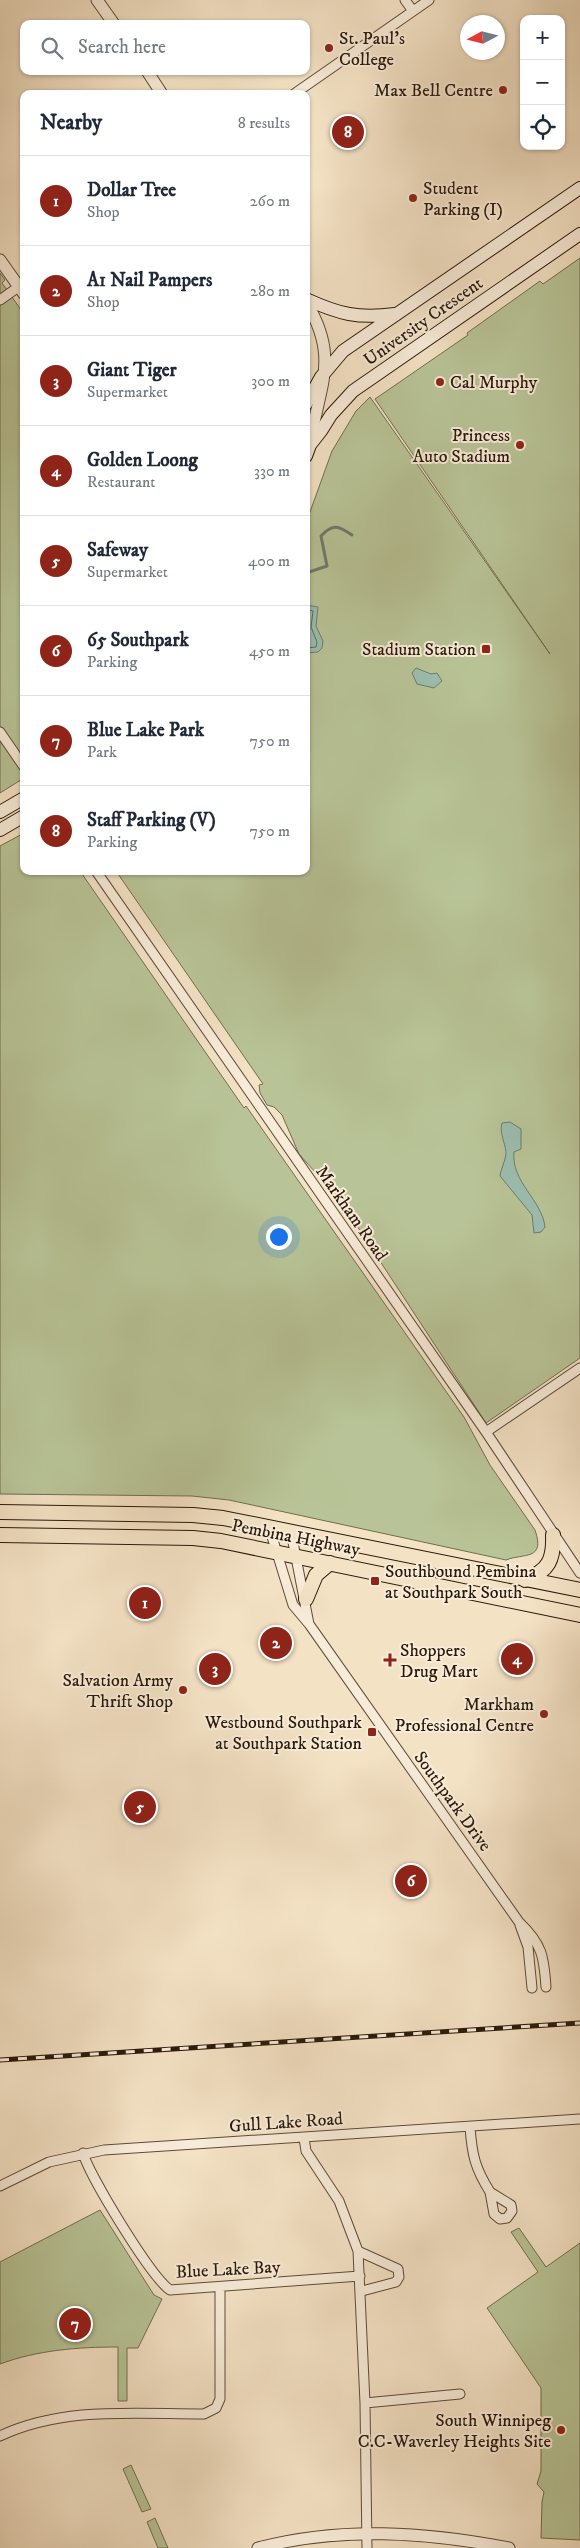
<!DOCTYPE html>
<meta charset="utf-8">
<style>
body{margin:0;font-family:"IM FELL DW Pica",serif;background:#f6f6f7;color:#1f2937}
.controls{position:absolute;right:15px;top:15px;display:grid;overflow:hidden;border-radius:10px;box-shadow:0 1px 4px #0004}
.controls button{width:45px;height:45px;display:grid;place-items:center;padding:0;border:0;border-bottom:1px solid #e0e1e3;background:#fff;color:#1f2937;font:25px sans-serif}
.compass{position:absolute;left:460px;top:15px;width:45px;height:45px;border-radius:50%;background:#fff;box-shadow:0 1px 4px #0004;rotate:263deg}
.you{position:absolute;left:278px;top:1236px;width:18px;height:18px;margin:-12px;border:4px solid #fff;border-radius:50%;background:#1a73e8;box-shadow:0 0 0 8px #1a73e833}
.badge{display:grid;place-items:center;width:32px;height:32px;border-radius:50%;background:#8f2418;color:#fff;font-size:16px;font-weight:700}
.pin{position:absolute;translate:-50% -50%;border:2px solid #fff;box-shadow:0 1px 5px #0006}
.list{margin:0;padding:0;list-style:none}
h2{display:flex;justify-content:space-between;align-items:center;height:65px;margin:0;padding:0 20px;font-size:21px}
h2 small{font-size:16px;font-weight:400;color:#747a83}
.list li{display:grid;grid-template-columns:32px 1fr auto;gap:15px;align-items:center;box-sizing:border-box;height:90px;padding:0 20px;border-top:1px solid #e0e1e3}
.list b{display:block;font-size:19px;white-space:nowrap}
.list p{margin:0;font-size:16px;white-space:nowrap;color:#747a83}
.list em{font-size:16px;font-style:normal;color:#747a83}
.icon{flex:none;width:28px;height:28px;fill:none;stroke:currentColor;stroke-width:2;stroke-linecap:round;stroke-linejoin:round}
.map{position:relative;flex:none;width:580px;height:2548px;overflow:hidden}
.search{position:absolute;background:#fff;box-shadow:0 1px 4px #0004;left:20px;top:20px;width:290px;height:55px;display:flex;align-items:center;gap:12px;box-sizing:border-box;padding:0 18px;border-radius:10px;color:#747a83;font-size:19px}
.panel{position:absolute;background:#fff;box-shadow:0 1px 4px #0004;left:20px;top:90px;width:290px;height:785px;border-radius:10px}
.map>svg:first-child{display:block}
.green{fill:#b8c497;stroke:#706e50}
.water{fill:#9cbeb0;stroke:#6e7c6d}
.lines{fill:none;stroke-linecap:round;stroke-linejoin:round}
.shore{stroke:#626c5c;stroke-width:1}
.stream{stroke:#6e7c6d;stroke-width:3}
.minor-casing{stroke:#5c4b38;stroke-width:11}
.tertiary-casing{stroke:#5c4b38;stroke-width:13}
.secondary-casing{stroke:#291909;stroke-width:14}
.primary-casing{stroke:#291909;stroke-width:16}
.minor{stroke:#f8ecd9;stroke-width:9}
.tertiary{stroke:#f8ecd9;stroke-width:11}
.secondary{stroke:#f8ecd9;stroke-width:12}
.primary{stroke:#f4e2c5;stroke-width:14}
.rail-casing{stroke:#291909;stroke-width:5}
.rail{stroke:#f8ecd9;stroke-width:3;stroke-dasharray:9;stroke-linecap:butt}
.poi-dot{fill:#8f2418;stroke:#f8ecd9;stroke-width:2}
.labels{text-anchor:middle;stroke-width:4;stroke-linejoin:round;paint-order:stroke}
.poi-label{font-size:18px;fill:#291909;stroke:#f8ecd9;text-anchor:end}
.street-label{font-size:18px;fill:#291909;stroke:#f8ecd9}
</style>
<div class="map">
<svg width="580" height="2548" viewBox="0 0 580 2548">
<rect width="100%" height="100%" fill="#f4e2c5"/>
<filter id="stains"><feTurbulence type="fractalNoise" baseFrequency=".004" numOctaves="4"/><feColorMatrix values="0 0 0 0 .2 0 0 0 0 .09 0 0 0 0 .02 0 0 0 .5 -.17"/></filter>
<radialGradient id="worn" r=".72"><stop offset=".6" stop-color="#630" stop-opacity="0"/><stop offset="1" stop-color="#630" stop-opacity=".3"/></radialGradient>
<!-- green -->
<path class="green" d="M580,258V1358L486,1423L357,1226L323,1181L299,1154L282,1115L274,1107L267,1105L260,1093L259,1085L263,1084L116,871H306V523L332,451L356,411L370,397L550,654L375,399L468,335L467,333L540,281L543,284Z
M0,273L5,280L2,283L24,314V778L0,793Z
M24,833V871H80L244,1108L246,1106L464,1417L490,1465L535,1530C546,1561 523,1553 506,1560L229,1500L192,1496L0,1494V846Z
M100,2210L154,2295L162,2299L138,2348H127V2401H118V2347C78,2347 38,2350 0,2364V2262Z
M519,2228L546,2267L580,2243V2540L541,2538L542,2502L544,2492L537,2484L541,2471V2388L487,2308L538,2272L511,2232Z
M131,2465L151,2509L142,2512L123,2469Z
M155,2518L168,2548H158L147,2522Z"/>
<!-- water -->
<path class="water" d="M306,605L318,607L316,626L323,641L322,648L318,652L306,653Z
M416,668L431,674L437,673L442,681L434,688L417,684L412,673Z
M510,1122L521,1129V1149L514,1152C511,1182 542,1200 545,1227L541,1232L534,1233L532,1215L500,1176C501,1168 506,1160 506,1152C505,1143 499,1131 502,1123Z"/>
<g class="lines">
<!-- shore -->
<path class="shore" d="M306,609L313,611L311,627L317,642L316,647L306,648"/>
<!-- stream -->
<path class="stream" d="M306,573L327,566L321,536C333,523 339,526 352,535"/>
<!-- minor casing -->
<g class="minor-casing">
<path id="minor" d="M405,0L413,11
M294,94L429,0
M0,300L24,283
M0,732L24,767
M96,871L486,1432L580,1573
M486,1432L580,1368
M269,1527L293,1605L309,1624L519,1922C542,1944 544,1956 546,1987
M291,1532L309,1624
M520,1925L528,1947L532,1988
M470,2127C472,2155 475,2168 490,2192
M304,2138L306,2151L339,2201L358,2251L365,2403L367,2548
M83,2153C90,2177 151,2277 170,2290L360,2276
M0,2186L49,2162L104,2150L580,2119
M490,2192L511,2205L512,2211L507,2218L500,2219L494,2214Z
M358,2251L398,2269L399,2277L396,2282L362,2291
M365,2403L460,2394
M0,2436C64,2406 135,2414 204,2414L216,2408L220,2399V2288"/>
</g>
<!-- tertiary casing -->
<g class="tertiary-casing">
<path id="tertiary" d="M97,0L114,24
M147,71L162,94
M0,260L24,294
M306,302C341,359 318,387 310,445
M258,2548C341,2526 425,2532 509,2548"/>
</g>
<!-- secondary casing -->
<g class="secondary-casing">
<path id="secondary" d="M306,299C339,314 358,319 395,314
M306,404L321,377L343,351L580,188
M306,456L310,445L321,431L331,415L353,391L580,234
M0,812L24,798
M0,830L24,816"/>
</g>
<!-- primary casing -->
<g class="primary-casing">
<path id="primary" d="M0,1512L193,1515L223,1518L580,1590
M0,1535L193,1538L221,1541L580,1615
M525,1580C549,1571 554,1559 553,1535
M306,1599L316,1575L330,1563"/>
</g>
<!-- minor -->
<use href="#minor" class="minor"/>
<!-- tertiary -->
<use href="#tertiary" class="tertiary"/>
<!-- secondary -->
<use href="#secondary" class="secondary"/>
<!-- primary -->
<use href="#primary" class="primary"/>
<!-- rail casing -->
<g class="rail-casing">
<path id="rail" d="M0,2060L580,2023"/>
</g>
<!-- rail -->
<use href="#rail" class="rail"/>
</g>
<!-- markers -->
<g class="poi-dot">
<circle cx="329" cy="48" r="5"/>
<circle cx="503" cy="90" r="5"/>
<circle cx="413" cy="198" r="5"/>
<circle cx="440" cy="382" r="5"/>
<circle cx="520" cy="445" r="5"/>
<rect x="481" y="644" width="10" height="10" rx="2.5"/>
<rect x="370" y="1576" width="10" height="10" rx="2.5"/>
<path d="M387.5 1652.5h5v5h5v5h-5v5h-5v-5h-5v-5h5z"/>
<circle cx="183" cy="1690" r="5"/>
<circle cx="544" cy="1714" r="5"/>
<rect x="367" y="1727" width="10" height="10" rx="2.5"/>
<circle cx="561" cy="2430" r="5"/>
</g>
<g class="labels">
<!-- poi labels -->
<g class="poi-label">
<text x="339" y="44" text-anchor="start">St. Paul's<tspan x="339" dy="21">College</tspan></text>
<text x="493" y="96">Max Bell Centre</text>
<text x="423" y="194" text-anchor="start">Student<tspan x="423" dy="21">Parking (I)</tspan></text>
<text x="450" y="388" text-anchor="start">Cal Murphy</text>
<text x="510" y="441">Princess<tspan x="510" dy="21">Auto Stadium</tspan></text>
<text x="476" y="655">Stadium Station</text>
<text x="385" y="1577" text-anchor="start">Southbound Pembina<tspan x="385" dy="21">at Southpark South</tspan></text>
<text x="400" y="1656" text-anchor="start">Shoppers<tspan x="400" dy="21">Drug Mart</tspan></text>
<text x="173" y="1686">Salvation Army<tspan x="173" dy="21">Thrift Shop</tspan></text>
<text x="534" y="1710">Markham<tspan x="534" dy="21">Professional Centre</tspan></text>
<text x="362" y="1728">Westbound Southpark<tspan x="362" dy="21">at Southpark Station</tspan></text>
<text x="551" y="2426">South Winnipeg<tspan x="551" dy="21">C.C-Waverley Heights Site</tspan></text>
</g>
<!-- street labels -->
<g class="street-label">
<text transform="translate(423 321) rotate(-35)" y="6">University Crescent</text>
<text transform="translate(352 1213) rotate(55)" y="6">Markham Road</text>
<text transform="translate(296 1537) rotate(11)" y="6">Pembina Highway</text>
<text transform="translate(453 1801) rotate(54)" y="6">Southpark Drive</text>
<text transform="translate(286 2122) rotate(-4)" y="6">Gull Lake Road</text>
<text transform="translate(228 2269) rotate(-3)" y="6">Blue Lake Bay</text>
</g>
</g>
<rect width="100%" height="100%" filter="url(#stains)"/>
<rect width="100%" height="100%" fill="url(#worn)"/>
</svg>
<div class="controls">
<button>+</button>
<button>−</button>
<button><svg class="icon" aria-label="locate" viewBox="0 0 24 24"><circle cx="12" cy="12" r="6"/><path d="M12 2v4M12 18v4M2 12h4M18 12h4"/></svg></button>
</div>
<svg class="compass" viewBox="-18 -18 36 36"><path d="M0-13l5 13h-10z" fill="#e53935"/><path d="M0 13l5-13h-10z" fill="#747a83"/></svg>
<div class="you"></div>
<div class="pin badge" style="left:145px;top:1603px">1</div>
<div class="pin badge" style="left:276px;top:1643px">2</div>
<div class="pin badge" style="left:215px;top:1669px">3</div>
<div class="pin badge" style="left:517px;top:1659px">4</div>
<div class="pin badge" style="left:140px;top:1807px">5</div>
<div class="pin badge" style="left:411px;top:1881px">6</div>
<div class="pin badge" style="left:75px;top:2324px">7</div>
<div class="pin badge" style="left:348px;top:132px">8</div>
<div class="search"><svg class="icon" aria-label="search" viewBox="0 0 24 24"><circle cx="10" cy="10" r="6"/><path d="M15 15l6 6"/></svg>Search here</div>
<section class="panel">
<h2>Nearby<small>8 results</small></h2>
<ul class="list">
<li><span class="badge">1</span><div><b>Dollar Tree</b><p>Shop</p></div><em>260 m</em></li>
<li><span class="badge">2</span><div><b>A1 Nail Pampers</b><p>Shop</p></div><em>280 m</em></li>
<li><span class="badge">3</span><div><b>Giant Tiger</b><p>Supermarket</p></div><em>300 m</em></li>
<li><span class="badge">4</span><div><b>Golden Loong</b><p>Restaurant</p></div><em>330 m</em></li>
<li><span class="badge">5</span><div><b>Safeway</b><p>Supermarket</p></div><em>400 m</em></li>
<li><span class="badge">6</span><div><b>65 Southpark</b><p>Parking</p></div><em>450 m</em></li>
<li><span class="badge">7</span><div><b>Blue Lake Park</b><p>Park</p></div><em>750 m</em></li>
<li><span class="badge">8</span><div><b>Staff Parking (V)</b><p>Parking</p></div><em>750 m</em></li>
</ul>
</section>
</div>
